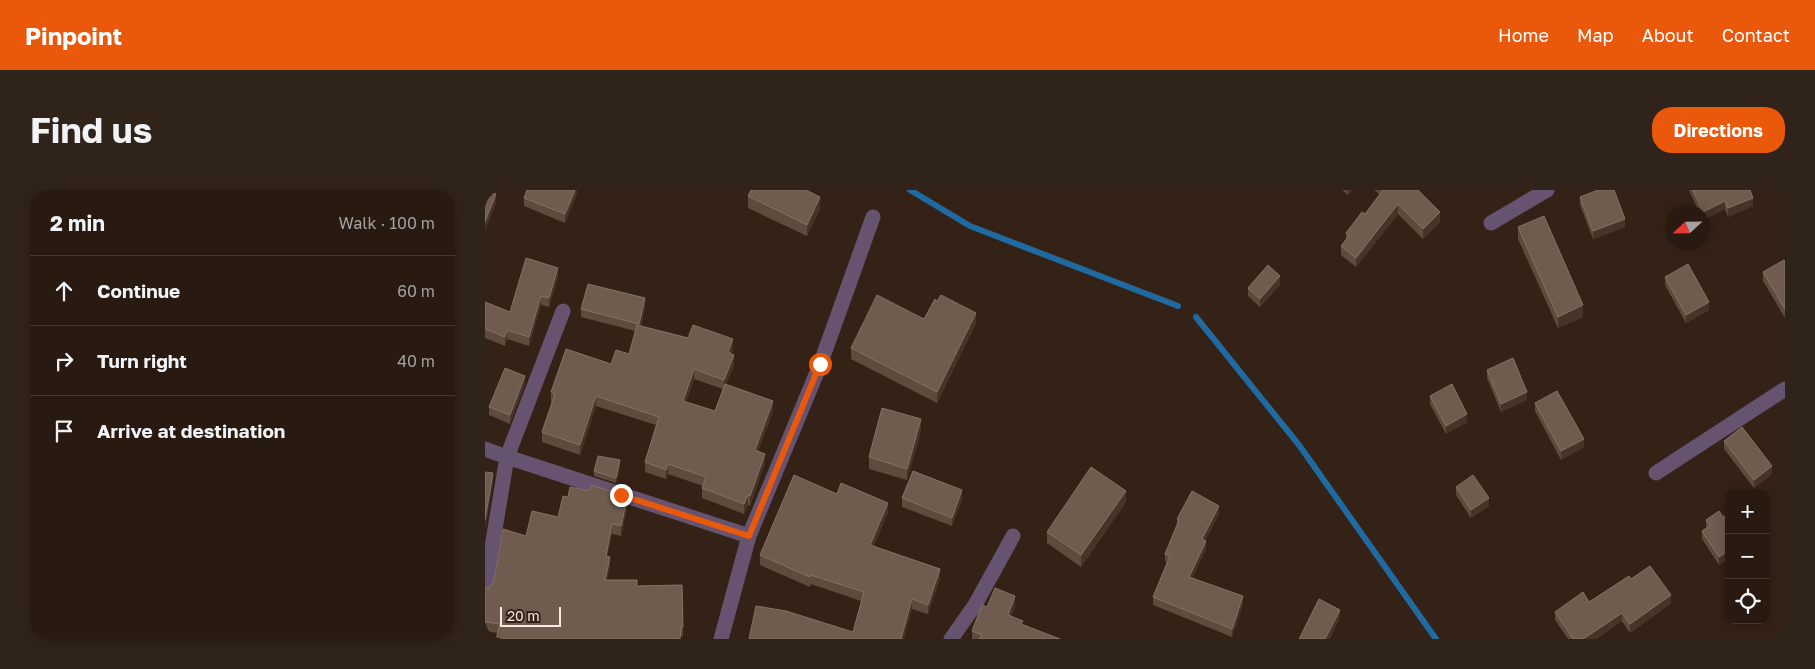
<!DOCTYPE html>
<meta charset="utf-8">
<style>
body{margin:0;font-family:"Golos Text",sans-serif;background:#30231a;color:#f1f3f6}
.controls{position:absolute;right:15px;bottom:15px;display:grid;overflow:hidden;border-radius:10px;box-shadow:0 2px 12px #0003}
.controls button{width:45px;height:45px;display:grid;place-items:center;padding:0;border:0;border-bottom:1px solid #443831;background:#281a11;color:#f1f3f6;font:25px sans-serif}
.compass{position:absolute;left:1180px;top:15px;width:45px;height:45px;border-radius:50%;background:#281a11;box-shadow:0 2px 12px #0003;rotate:248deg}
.scale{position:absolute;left:15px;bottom:12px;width:61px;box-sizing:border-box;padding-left:5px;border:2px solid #f7e9e2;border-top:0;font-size:14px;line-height:18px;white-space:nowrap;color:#f7e9e2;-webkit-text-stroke:4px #352217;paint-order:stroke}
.stop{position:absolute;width:15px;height:15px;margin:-11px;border:4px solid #ea580c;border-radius:50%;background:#fff}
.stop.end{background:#ea580c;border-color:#fff;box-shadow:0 1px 5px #0008}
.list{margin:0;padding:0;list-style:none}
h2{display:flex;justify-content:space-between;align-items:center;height:65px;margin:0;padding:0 20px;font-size:21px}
h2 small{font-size:16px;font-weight:400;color:#a5a19f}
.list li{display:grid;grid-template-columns:32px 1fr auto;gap:15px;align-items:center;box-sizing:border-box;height:70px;padding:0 20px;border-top:1px solid #443831}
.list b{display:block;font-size:19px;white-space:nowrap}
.list em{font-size:16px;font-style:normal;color:#a5a19f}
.icon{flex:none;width:28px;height:28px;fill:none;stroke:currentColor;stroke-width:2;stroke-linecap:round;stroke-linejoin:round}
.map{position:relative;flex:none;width:1300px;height:449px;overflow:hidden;border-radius:20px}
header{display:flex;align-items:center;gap:30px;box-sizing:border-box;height:70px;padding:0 25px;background:#ea580c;color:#fff}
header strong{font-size:24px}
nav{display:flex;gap:28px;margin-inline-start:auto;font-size:18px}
.intro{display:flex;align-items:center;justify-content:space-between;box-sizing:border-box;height:120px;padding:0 30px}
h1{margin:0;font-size:35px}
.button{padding:12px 22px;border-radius:20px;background:#ea580c;color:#fff;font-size:18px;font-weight:700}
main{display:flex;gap:30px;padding:0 30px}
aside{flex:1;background:#281a11;border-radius:20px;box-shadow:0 2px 12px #0003}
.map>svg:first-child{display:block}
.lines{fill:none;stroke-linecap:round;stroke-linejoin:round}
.stream{stroke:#1e6aa1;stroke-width:6}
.minor{stroke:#665370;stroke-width:15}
.wall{fill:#5e4b3d;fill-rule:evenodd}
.shaded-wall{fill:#473327}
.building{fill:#6f5c4f;stroke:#847266}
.route{stroke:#ea580c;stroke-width:6}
</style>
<header>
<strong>Pinpoint</strong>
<nav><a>Home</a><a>Map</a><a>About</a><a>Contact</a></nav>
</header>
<div class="intro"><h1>Find us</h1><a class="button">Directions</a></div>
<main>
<aside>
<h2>2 min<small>Walk · 100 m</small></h2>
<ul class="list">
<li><svg class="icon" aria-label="ahead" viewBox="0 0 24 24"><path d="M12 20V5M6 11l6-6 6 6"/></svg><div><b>Continue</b></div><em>60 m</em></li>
<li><svg class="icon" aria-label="right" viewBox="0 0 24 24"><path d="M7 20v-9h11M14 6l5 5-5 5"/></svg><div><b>Turn right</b></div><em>40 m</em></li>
<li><svg class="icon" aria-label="arrive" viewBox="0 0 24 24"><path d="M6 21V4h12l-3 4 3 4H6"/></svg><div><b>Arrive at destination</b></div></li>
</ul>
</aside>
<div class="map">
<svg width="1300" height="449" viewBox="0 0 1300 449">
<rect width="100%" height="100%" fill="#352217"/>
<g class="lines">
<!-- stream -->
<path class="stream" d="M425,0L485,36L693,116
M711,127L814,255L951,449"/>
<!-- minor -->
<path class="minor" d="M1006,33L1062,0
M78,121L22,267L264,346
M0,259L22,267L0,399
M1171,283L1300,199
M236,449L264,346L335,175L388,27
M466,449L490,415L528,346"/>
</g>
<!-- wall -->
<path class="wall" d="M92,0V3L80,33L39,16V8Z
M857,0H867L863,5Z
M889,0H933L955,32L938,49L913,24L871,77L856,65V56L861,49V43L880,24L895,5Z
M1204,0H1265L1268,16L1243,27L1240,19L1218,30V22H1214Z
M1300,3V15L1299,13V4Z
M263,6L335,19L322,46L263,18Z
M1095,7L1140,37L1108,49L1095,15Z
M1033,37L1098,127L1073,138L1033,49Z
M1300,72V128L1278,91V82Z
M73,87L64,117L56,115L44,156L22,149L20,156L0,148V112L25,122Z
M1180,87L1224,120L1201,133L1180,95Z
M795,95L775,117L763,106V98Z
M452,111L491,133L452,213L366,169V158L439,129Z
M160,117L156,136L248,159L246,164L249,175L241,194L288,221L273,261L280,273L265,316L263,315L259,324L217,308V298L218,296L183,284L181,289L160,282V272L171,235L111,216L95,265L57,252V242L67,212H66V202L126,174L144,164L150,141L96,127V119ZM209,189L238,199L230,221L201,212Z
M1002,180L1042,210L1016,222L1002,188Z
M40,194L25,234L4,225V217Z
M945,206L982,232L961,244L945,214Z
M1050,213L1099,257L1076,270L1050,221Z
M436,241L422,290L384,279V267Z
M1239,251L1287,284L1269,298L1239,259Z
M135,275L131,293L109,286V281Z
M971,297L1004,316L986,328L971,305Z
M352,304L403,323L388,356L455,388L443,424L427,419L368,442L376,411L326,394L325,397L275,375V365Z
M128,306L142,319L136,346L127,344L122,366L125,376L122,390L152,396L197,395L198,446L13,443L0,441V398H4L9,391L41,346L73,327L83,307Z
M417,308L477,309L467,336L417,317Z
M641,312L596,377L562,353V342Z
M1244,323V370L1243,369L1234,375L1217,349V341L1221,338V330L1238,327Z
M734,324L720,351L721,359L707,388L758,414L747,447L668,415V407L682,372L680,371V364L692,335V329Z
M1146,389L1186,413L1145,443L1137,431L1111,449H1083L1070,430V422L1104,412Z
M530,416L526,426L538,435L575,449H487V441L502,417Z"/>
<!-- shaded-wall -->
<path class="shaded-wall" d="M90,0H92V3L80,33V24Z
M863,0H867L863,5Z
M11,4V13L0,41V32Z
M335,7V19L322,46V35Z
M1268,8V16L1243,27V18Z
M1240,11V19L1218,30V22Z
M913,14V24L871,77V68Z
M955,22V32L938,49V39Z
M1140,29V37L1108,49V41Z
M73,78V87L64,117V108Z
M795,86V95L775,117V109Z
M56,106V115L44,156V147Z
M160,108V117L154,142V134Z
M1224,112V120L1201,133V125Z
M1098,115V127L1073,138V127Z
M491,123V133L452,213V202Z
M22,140V149L20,156V147Z
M248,149V159L243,172V162Z
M249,165V175L239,200V190Z
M209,179V189L198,220V211Z
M40,186V194L25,234V225Z
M1042,202V210L1016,222V214Z
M111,206V216L95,265V255Z
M288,211V221L270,270V260Z
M982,224V232L961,244V236Z
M436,229V241L422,290V279Z
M1099,249V257L1076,270V261Z
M280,264V273L265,316V306Z
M135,270V275L131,293V288Z
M183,274V284L181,289V280Z
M1287,276V284L1269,298V290Z
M8,283V293L0,340V330Z
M477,300V309L467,336V328Z
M641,301V312L596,377V365Z
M263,305V315L259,324V314Z
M1004,308V316L986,328V320Z
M142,309V319L136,346V336Z
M403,313V323L385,365V355Z
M734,316V324L717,357V349Z
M127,334V344L121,375V366Z
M721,351V359L704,395V387Z
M1243,361V369L1234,375V367Z
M125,367V376L120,400V390Z
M455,379V388L443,424V415Z
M1186,405V413L1145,443V434Z
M530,406V416L523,435V425Z
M758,406V414L747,447V439Z
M427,409V419L419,449H416Z
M855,420V428L845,449H840Z
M1137,423V431L1111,449H1098Z"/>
<!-- building -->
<path class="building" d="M0,0L11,4L0,32Z
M42,0H90L80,24L39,8Z
M266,0H321L335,7L322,35L263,6Z
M898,0H933L955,22L938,39L913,14L871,68L856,56L864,46L861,43L877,22L880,24Z
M1113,0H1129L1140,29L1108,41L1095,7Z
M1208,0H1265L1268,8L1243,18L1240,11L1218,22Z
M1059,26L1098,115L1073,127L1033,37Z
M41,68L73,78L64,108L56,106L44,147L22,140L20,147L0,139V112L25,122Z
M1299,70L1300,72V119L1278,82Z
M1203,74L1224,112L1201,125L1180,87Z
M783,75L795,86L775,109L763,98Z
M103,94L160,108L154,134L96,119Z
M392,105L439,129L450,109L452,111L456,105L491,123L452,202L366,158Z
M152,135L203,148L208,135L248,149L243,162L249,165L239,190L209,179L198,211L230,221L240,194L288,211L270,260L280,264L265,306L263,305L259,314L217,298L221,287L183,274L181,280L160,272L174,227L111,206L95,255L57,242L70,204L66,202L81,159L126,174L131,160L144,164Z
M1028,168L1042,202L1016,214L1002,180Z
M20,178L40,186L25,225L4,217Z
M967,194L982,224L961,236L945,206Z
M1072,201L1099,249L1076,261L1050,213Z
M397,218L436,229L422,279L384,267Z
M1257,237L1287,276L1269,290L1239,251Z
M113,266L135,270L131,288L109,281Z
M606,277L641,301L596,365L562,342Z
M428,281L477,300L467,328L417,308Z
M0,282L8,283L0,330Z
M309,285L352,304L356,293L403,313L385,355L455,379L443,415L427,409L416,449H264L271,416L301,421L368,442L379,402L326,385L325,387L275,365Z
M988,285L1004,308L986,320L971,297Z
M106,295L128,302L127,306L142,309L136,336L127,334L121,366L125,367L120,390H152V396L197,395L198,437H196L195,449H11L15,434L0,432V398H4L9,391L18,339L41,346L47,321L73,327L78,306L83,307L85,297L104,301Z
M707,301L734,316L717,349L721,351L704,387L758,406L747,439L668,407L685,366L680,364L694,330L692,329Z
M1234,321L1238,327L1244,323V362L1243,361L1234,367L1217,341L1225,336L1221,330Z
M1165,376L1186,405L1145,434L1137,423L1098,449H1088L1070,422L1098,402L1104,412L1144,386L1146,389Z
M510,398L530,406L523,425L538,431L536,434L575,449H494L497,445L487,441L497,415L502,417Z
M834,409L855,420L840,449H814Z"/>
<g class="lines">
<!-- route -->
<path class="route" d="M136,305L264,346L335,174"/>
</g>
</svg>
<div class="controls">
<button>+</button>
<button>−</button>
<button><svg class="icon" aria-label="locate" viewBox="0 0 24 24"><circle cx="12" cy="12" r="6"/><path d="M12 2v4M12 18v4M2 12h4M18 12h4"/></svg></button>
</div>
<svg class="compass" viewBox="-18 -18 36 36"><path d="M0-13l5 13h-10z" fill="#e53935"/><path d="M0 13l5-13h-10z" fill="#a5a19f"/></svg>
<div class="scale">20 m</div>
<div class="stop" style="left:335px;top:174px"></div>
<div class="stop end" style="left:136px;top:305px"></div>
</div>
</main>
